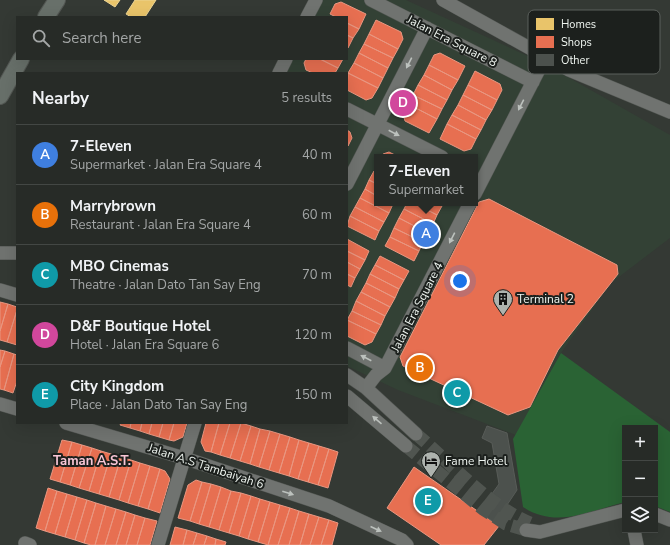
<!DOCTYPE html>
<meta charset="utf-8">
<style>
body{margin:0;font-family:"Nunito Sans",sans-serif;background:#2f332f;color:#f1f3f6}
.controls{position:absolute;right:12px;bottom:12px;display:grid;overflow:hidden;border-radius:0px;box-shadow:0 4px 16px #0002}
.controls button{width:36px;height:36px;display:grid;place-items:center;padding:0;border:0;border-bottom:1px solid #434744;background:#272b27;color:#f1f3f6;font:20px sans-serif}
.you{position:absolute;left:460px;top:281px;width:14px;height:14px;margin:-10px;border:3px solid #fff;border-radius:50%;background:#1a73e8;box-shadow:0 0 0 6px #1a73e833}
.badge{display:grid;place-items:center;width:26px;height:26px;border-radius:50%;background:#aeb3ae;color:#fff;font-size:13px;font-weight:700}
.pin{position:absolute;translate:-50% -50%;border:2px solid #fff;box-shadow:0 1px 4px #0006}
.popup{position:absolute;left:374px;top:154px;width:104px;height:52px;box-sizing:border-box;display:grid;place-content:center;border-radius:0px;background:#272b27;filter:drop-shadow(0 1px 3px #0005);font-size:13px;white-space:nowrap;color:#a4a7a7}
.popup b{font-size:15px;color:#f1f3f6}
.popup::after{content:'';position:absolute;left:50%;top:100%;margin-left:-8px;border:8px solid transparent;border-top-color:#272b27}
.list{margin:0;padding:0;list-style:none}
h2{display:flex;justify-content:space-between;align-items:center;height:52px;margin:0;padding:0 16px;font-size:17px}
h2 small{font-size:13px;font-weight:400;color:#a4a7a7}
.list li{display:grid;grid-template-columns:26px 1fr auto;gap:12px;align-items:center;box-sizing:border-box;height:60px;padding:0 16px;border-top:1px solid #434744}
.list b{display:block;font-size:15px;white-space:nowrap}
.list p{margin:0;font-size:13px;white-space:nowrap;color:#a4a7a7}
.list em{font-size:13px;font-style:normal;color:#a4a7a7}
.icon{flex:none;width:22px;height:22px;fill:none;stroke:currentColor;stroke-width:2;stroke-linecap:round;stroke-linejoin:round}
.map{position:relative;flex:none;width:670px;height:545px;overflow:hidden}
.search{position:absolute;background:#272b27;box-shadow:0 4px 16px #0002;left:16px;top:16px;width:332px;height:44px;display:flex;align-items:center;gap:10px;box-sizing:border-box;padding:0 14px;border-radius:0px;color:#a4a7a7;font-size:15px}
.panel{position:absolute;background:#272b27;box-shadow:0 4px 16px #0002;left:16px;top:72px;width:332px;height:352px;border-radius:0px}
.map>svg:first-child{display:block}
.built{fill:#334135;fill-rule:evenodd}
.green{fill:#2a6334}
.homes{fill:#e9c46a;stroke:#ebd392}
.shops{fill:#e76f51;stroke:#e99781}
.building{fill:#4c514d;stroke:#585c58}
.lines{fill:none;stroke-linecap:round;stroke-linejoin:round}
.minor-tunnel{stroke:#505550;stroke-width:13;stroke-dasharray:13 6;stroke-linecap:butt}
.minor-casing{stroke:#535753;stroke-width:14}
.major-casing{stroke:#535753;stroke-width:18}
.minor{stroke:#707370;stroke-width:13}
.major{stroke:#68706a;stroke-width:16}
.oneway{fill:#bcc1bd}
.labels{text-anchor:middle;stroke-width:4;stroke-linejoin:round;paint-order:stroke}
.street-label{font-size:12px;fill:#eff5f0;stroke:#1c201d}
.poi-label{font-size:12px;fill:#eff5f0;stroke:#1c201d;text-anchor:start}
.neighbourhood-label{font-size:13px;font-weight:bold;fill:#f8c6d6;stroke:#1c201d}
.key{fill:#1c201d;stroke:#5b605c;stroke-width:1}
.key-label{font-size:11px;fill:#eff5f0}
</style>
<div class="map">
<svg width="670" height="545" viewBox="0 0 670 545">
<rect width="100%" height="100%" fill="#343934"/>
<!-- built -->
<path class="built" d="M317,0H406L543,63L670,135V238L611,283L561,353L516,435L398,390L347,366V73H278L285,59H347V17H308ZM377,157H475V203H377Z"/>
<!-- green -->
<path class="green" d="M561,353L670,432V512L655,506V428H625V502C590,511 556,529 523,507L513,439Z"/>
<!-- homes -->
<path class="homes" d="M104,0H120L115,7Z
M135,0H156L145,17H131L126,14Z"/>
<!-- shops -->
<path class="shops" d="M341,2L366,14L359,29L347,23V17H336L330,14L335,4Z
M376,20L401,32L403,39L398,49L369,34Z
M347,23L359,29L353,38L347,35Z
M369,34L398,49L393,58L364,44Z
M347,35L353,38L348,48H347Z
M364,44L393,58L388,68L359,53Z
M359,53L388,68L383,78L354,63Z
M440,53L465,66L458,80L429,65L434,55Z
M306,59H320L338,68L335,73H313L306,70L304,63Z
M320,59H343L338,68Z
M354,63L383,78L378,88L348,73Z
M429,65L458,80L452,90L424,75Z
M475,71L500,84L502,90L497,100L468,85Z
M348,73L378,88L372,98L366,100L347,90Z
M424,75L452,90L447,100L418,85Z
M418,85L447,100L442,109L413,95Z
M468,85L497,100L492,110L463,95Z
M413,95L442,109L437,119L408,104Z
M463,95L492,110L486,120L458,105Z
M408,104L437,119L429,133L405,121L403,114Z
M458,105L486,120L481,130L452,115Z
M452,115L481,130L476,139L447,124Z
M447,124L476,139L471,149L464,151L440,139Z
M347,130L350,132L352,138L348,146Z
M389,152L399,157H381L383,154Z
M374,171L377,173V184L369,180Z
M369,180L377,184V196L365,189Z
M365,189L377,196V203L393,204L389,213L360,198Z
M360,198L389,213L384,222L355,207Z
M489,199L617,265L618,274L558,350L530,407L508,415L403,366L400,357L479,202Z
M407,203H414L437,215L433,224L404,209Z
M414,203H436L442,206L437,215Z
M355,207L384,222L379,231L350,216Z
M404,209L433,224L428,233L399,218Z
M350,216L379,231L375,240L347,226Z
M399,218L428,233L423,242L394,228Z
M394,228L423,242L419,251L390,237Z
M390,237L419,251L414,261L385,246Z
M347,239L369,251L365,260L347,251Z
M347,251L365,260L360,269L347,262Z
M380,256L409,271L404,280L375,265Z
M347,262L360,269L355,278L347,274Z
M375,265L404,280L399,289L370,274Z
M347,274L355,278L351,287L347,285Z
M370,274L399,289L395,298L366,283Z
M366,283L395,298L390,307L361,292Z
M361,292L390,307L385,316L356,301Z
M356,301L385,316L381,325L352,311Z
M0,302L8,304L0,331Z
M8,304L17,307V310L7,342L0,340V331Z
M17,310V345L7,342Z
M352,311L381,325L376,334L347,320Z
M347,320L376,334L372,342L365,345L347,336Z
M0,350L5,351L0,367Z
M5,351L14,354L4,390L0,389V367Z
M14,354L17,355V381L13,393L4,390Z
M121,423H131L130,428L120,425Z
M131,423H142L140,431L130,428Z
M142,423H152L149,434L140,431Z
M152,423H163L159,437L149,434Z
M163,423H174L169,440L159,437Z
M174,423H187L183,437L174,441L169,440Z
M206,423H219L211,452L205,451L201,442Z
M219,423H230L220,455L211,452Z
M230,423H241L230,458L220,455Z
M241,423L251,426L240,461L230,458Z
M251,426L260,429L250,464L240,461Z
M260,429L270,431L259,467L250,464Z
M270,431L280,434L269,470L259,467Z
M280,434L290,437L279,473L269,470Z
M290,437L299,440L289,476L279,473Z
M62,440L72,442L60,482L50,479Z
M299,440L309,443L298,479L289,476Z
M72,442L82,445L70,485L60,482Z
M309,443L319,446L308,482L298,479Z
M82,445L92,448L79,488L70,485Z
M319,446L329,449L318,485L308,482Z
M92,448L101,451L89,491L79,488Z
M329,449L338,452L328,488L318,485Z
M101,451L111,454L99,494L89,491Z
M111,454L121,457L109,497L99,494Z
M121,457L131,460L119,500L109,497Z
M131,460L140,463L128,503L119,500Z
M140,463L150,466L138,506L128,503Z
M150,466L160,469L148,509L138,506Z
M414,467L499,526L484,545H441L387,508Z
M160,469L165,471L170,479L160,513L148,509Z
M196,480L202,482L190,521L178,518L188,485Z
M202,482L211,484L199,524L190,521Z
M211,484L221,487L209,527L199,524Z
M221,487L231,491L219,530L209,527Z
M48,488L57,491L45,531L36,528Z
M57,491L67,494L55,534L45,531Z
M231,491L241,493L229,533L219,530Z
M241,493L251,496L239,536L229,533Z
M67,494L77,497L65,537L55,534Z
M251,496L260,499L248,539L239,536Z
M77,497L87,500L75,540L65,537Z
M260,499L270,502L258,542L248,539Z
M87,500L96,503L84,543L75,540Z
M270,502L280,505L268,545L258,542Z
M96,503L106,506L95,545H91L84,543Z
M280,505L290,508L278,545H268Z
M106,506L116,509L105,545H95Z
M290,508L299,511L289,545H278Z
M116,509L126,512L116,545H105Z
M299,511L309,514L300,545H289Z
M126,512L135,515L126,545H116Z
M309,514L319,517L310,545H300Z
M135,515L145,518L137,545H126Z
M319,517L329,520L321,545H310Z
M145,518L157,521L150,545H137Z
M329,520L338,523L332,545H321Z
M175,527L187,530L183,545H170Z
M187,530L197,533L193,545H183Z
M197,533L207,536L204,545H193Z
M207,536L216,539L215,545H204Z
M216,539L226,542L225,545H215Z"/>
<!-- building -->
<path class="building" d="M487,426L507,433L517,490L495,523L479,512L499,484L492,443L482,438Z"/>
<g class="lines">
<!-- minor-tunnel -->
<path class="minor-tunnel" d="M416,434C452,464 487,505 530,523
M406,446L483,509L506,524L526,530"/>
<!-- minor casing -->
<g class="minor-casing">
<path id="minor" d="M371,0L533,82
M443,0L569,70L670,112
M307,17L316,0
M279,73L286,59
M347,109L442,157
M347,184L427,28
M475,194L545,58
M0,253H17
M0,290L17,295
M347,348L385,368
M347,375L366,388L416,434
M366,388L376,375L385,368L470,203
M347,396L406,446
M0,404L17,409
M66,423L184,458L329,506L402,540L407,545
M655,514L670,520
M526,530L540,532L625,510
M634,530L637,545
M25,543L30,545
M158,545L195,423"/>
</g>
<!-- major casing -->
<g class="major-casing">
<path id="major" d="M46,17L57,0
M0,96L21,59"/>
</g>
<!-- minor -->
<use href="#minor" class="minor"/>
<!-- major -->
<use href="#major" class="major"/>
</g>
<!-- one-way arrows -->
<defs><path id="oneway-solid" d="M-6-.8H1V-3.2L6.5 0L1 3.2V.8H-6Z"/></defs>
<g class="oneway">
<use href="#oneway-solid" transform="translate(409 63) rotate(117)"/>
<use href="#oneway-solid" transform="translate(521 105) rotate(117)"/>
<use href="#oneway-solid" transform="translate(394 133) rotate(27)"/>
<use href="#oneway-solid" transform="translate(452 238) rotate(117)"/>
<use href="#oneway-solid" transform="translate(366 358) rotate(-153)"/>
<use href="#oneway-solid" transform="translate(377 420) rotate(-139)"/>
<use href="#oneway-solid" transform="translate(288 493) rotate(18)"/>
<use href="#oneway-solid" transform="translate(376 529) rotate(24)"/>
</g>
<!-- icons -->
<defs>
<g id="building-pin" transform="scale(1)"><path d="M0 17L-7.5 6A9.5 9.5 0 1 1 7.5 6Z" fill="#aeb3ae" stroke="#1c201d"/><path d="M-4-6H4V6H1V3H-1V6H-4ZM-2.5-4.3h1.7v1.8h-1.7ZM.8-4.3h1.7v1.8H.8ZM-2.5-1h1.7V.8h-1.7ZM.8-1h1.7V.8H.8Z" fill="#111"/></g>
<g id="hotel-pin" transform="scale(1)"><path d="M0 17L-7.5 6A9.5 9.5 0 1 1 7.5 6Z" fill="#aeb3ae" stroke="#1c201d"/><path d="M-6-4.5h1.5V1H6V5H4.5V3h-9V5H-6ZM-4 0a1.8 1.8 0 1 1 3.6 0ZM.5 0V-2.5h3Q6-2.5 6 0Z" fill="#111"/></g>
</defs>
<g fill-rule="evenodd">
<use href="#building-pin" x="503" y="299"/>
<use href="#hotel-pin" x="431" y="461"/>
</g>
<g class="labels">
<!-- street labels -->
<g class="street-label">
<text transform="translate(452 41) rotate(27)" y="4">Jalan Era Square 8</text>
<text transform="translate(417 307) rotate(-63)" y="4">Jalan Era Square 4</text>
<text transform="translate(206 466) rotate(18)" y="4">Jalan A.S Tambaiyah 6</text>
</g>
<!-- poi labels -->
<g class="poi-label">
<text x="517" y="303">Terminal 2</text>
<text x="445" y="465">Fame Hotel</text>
</g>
<!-- neighbourhood labels -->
<g class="neighbourhood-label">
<text x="92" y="465">Taman A.S.T.</text>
</g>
</g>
<!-- legend -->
<rect x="528" y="10" width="132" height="64" rx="6" class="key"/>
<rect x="536" y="18" width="18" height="12" fill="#e9c46a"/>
<rect x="536" y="36" width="18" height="12" fill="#e76f51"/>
<rect x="536" y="54" width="18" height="12" fill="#4c514d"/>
<g class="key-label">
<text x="561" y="28">Homes</text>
<text x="561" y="46">Shops</text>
<text x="561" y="64">Other</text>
</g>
</svg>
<div class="controls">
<button>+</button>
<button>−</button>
<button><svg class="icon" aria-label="layers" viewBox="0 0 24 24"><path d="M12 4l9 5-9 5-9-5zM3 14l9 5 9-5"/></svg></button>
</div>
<div class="you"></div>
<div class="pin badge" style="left:426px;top:234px;background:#3f7fe0">A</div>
<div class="popup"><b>7-Eleven</b>Supermarket</div>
<div class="pin badge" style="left:420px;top:368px;background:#e8710a">B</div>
<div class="pin badge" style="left:457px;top:393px;background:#0f9aa8">C</div>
<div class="pin badge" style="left:403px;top:103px;background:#d1479c">D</div>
<div class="pin badge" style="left:428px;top:501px;background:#0f9aa8">E</div>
<div class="search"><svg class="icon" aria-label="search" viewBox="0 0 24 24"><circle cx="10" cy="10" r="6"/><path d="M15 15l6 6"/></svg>Search here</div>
<section class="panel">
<h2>Nearby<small>5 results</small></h2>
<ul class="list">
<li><span class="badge" style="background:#3f7fe0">A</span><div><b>7-Eleven</b><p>Supermarket · Jalan Era Square 4</p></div><em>40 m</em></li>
<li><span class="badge" style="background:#e8710a">B</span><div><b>Marrybrown</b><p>Restaurant · Jalan Era Square 4</p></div><em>60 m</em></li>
<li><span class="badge" style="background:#0f9aa8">C</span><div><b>MBO Cinemas</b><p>Theatre · Jalan Dato Tan Say Eng</p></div><em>70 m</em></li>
<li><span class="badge" style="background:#d1479c">D</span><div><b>D&amp;F Boutique Hotel</b><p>Hotel · Jalan Era Square 6</p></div><em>120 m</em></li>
<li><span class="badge" style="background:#0f9aa8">E</span><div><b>City Kingdom</b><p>Place · Jalan Dato Tan Say Eng</p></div><em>150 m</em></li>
</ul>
</section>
</div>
